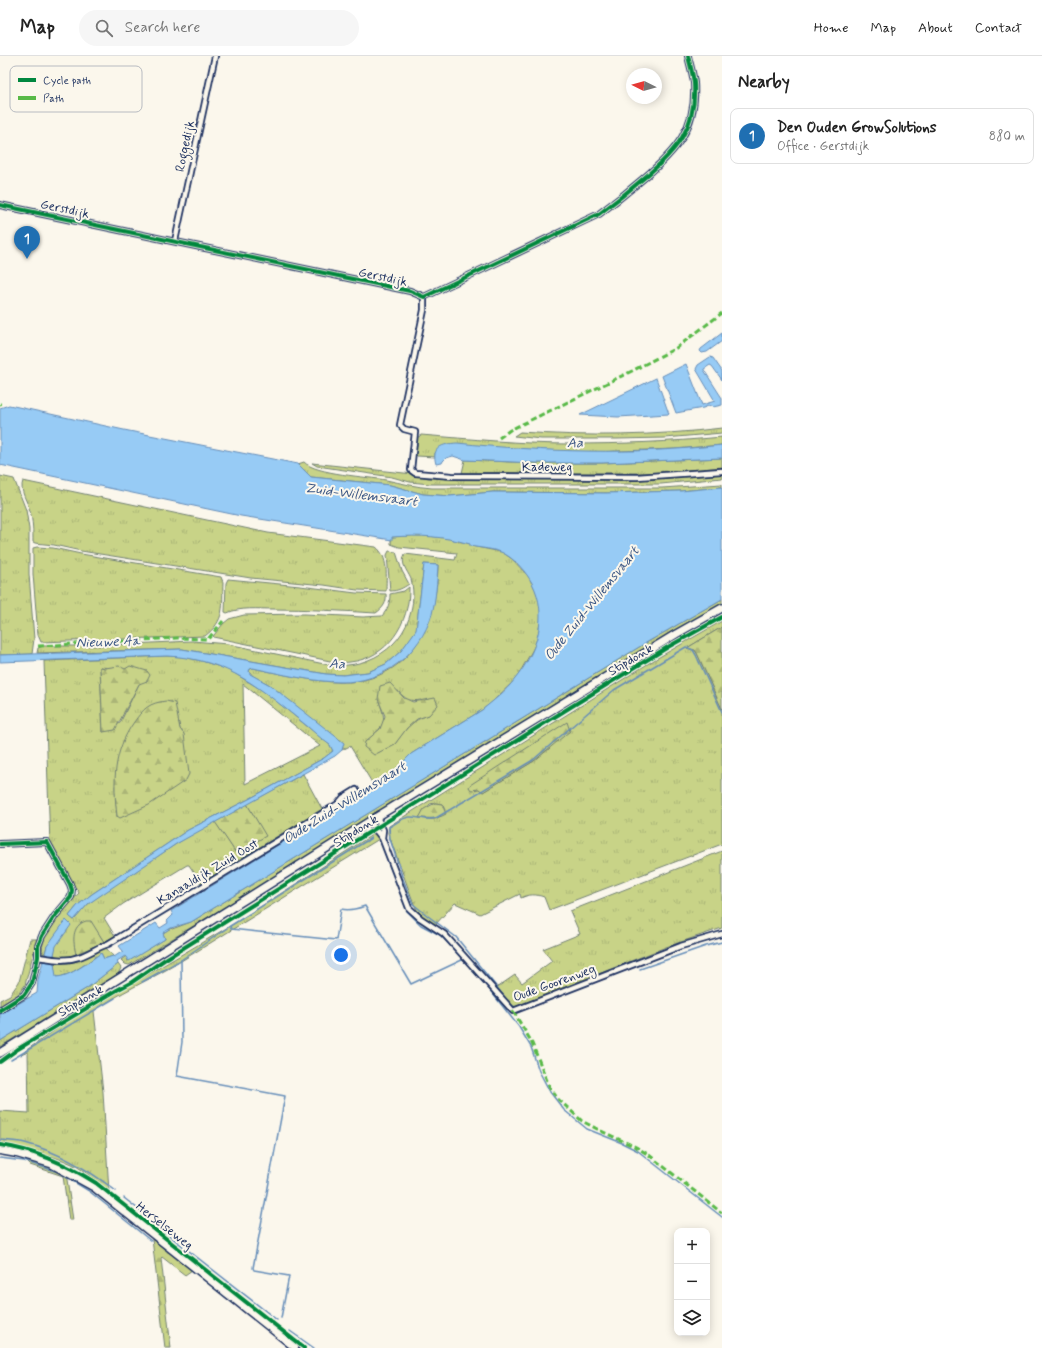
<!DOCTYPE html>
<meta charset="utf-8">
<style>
body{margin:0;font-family:Mynerve,sans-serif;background:#f6f6f6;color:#222}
.controls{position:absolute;right:12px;bottom:12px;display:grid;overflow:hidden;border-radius:8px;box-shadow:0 2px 10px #0003}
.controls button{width:36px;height:36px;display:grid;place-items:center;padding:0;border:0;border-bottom:1px solid #e0e0e0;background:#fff;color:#222;font:20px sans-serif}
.compass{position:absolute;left:626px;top:12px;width:36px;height:36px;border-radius:50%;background:#fff;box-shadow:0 2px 10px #0003;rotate:275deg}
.you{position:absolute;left:341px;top:899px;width:14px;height:14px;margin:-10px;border:3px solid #fff;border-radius:50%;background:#1a73e8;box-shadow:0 0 0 6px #1a73e833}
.badge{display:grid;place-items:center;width:26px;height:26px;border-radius:50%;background:#1f6fb2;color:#fff;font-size:13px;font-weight:700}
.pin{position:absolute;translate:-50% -33px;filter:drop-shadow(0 1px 2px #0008)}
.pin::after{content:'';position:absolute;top:21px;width:14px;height:12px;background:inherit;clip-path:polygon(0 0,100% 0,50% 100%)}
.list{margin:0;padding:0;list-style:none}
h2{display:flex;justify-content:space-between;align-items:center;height:52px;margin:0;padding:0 16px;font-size:17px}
h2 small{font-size:13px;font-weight:400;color:#767676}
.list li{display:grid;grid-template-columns:26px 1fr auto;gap:12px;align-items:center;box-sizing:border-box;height:56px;margin:0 8px 8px;padding:0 8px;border:1px solid #e0e0e0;border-radius:8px}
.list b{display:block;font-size:15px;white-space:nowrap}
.list p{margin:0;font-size:13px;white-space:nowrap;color:#767676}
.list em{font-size:13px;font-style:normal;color:#767676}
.icon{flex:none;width:22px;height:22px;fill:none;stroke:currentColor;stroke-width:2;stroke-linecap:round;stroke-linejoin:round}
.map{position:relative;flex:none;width:722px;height:1292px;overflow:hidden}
header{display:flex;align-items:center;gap:24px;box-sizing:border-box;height:56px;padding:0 20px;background:#fff;border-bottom:1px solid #e0e0e0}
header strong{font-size:19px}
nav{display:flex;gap:22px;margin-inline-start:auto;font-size:14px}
.search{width:280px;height:36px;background:#f6f6f6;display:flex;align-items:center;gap:10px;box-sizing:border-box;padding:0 14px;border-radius:22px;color:#767676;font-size:15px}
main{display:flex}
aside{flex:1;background:#fff}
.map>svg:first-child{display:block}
.grass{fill:url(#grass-tufts);stroke:#728172;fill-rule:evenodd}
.forest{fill:url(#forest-firs);stroke:#728172}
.water{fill:#97cbf5;stroke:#658db9}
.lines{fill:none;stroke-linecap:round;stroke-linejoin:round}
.stream{stroke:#658db9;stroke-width:1.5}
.minor-casing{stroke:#1b2f5e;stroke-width:8}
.tertiary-casing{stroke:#1b2f5e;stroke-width:9}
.secondary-casing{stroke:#1b2f5e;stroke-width:10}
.minor{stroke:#fbf7ec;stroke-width:4.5}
.tertiary{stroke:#fbf7ec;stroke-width:6}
.secondary{stroke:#fbf7ec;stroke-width:7}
.quiet{stroke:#58b947;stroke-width:3;stroke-dasharray:6 3;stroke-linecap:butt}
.cycleway-casing{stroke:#fbf7ec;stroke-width:6}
.cycleway{stroke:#00873e;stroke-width:4}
.labels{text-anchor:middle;stroke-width:4;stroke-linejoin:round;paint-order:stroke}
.street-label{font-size:13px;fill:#1b2f5e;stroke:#fbf7ec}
.water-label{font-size:14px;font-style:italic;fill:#3a5684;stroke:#fbf7ec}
.key{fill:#fbf7ec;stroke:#b8bbc1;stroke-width:1}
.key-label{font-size:11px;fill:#1b2f5e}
</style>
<header>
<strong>Map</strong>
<div class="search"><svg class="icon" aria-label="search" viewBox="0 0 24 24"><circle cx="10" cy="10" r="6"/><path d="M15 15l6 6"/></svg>Search here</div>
<nav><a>Home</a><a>Map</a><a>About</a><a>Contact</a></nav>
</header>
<main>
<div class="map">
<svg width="722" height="1292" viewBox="0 0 722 1292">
<defs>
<pattern id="grass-tufts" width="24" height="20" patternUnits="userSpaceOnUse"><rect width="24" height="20" fill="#c8d387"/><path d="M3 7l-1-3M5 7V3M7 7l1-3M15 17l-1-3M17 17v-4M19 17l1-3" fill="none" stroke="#abb577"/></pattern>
<pattern id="forest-firs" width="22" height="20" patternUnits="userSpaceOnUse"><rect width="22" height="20" fill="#c8d387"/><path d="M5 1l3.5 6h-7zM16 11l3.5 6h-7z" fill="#abb577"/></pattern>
</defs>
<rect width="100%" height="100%" fill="#fbf7ec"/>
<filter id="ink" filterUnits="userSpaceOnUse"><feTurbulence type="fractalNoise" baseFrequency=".025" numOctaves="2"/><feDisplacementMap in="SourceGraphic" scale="8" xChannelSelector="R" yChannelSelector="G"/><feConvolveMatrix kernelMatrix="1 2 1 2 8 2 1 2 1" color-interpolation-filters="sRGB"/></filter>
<g filter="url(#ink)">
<!-- grass -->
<path class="grass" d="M722,372V377L665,382L617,383H541L514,380L520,376C587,381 656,380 722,372Z
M421,379C471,383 521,388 570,388C621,388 671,386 722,381V389L674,393L594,396L537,394L448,388L435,397V401L417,400L415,398L417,382Z
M722,402V411L660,417H462L465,404L537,407H602Z
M304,406C315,418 368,421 386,424C401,427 416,431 432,432H662L722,428V431L681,435L606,437L493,436L450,440L423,438L390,429L311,421L298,408Z
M312,407L413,418L428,422H661L722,416V422L661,428H430L410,426L392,421L317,410Z
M0,420L14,423L26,454L29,473V518L34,583L32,598L0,599Z
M23,425L268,477L376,491C389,501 386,521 386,535L357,534L324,529L251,522L81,495L54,489L35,487L33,486C33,476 33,465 30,455C28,446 19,435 23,425Z
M418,479L447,482L471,488V490L502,496L512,503L530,522L536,535L540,547L541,558L538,581L533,593L516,623L492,646L482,654L411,698L389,720L374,730L350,690L342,694L343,692L338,682L325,674L270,629L253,620L249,615L250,613L253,612C281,618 322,628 350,626C413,621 437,565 438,509L424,508L416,575L401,595L386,608L368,616L343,619L326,618L182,593L37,597L38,592L44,590H92L192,585L228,588L329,609C373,614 413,585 413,538C413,533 412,527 411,523C407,514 400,508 405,498L455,504L457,497L399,491L391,488V481ZM398,635C405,643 410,646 421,644L429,659C411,664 405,674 395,688L365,686C385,669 388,668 378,643Z
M37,491L53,492L81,498L221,521L223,526C222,550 226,564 205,580L41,586L38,579L33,518V492Z
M389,495L396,496L402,515L409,528C403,532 398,535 390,535L387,499Z
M228,523L300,530L356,537L386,538C387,547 383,552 376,557C342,555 307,553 273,553C258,553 241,551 227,557L225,556L226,527Z
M409,531C410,567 388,602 350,606C345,607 340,606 335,606L213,581L214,579L223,568L229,563L244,559L305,558L363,561L382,560C388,553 390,547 390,538L404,535Z
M722,543V550L129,909L125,908L121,904L126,900L128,905L165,883L163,877L171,872L172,873L191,866L644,588Z
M722,565V571L687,592L695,594L697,597L722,653V788L549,854L544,841C536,838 529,838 521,842L520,838L480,858L455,847L435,869L424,861L417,854L414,848L388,777L389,770L654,604ZM550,692L534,705L483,736L479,733ZM435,747L442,748L445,754C436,767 433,763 419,762L430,748Z
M167,600L183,601L202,605L229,614L265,636L330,689L333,695L324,702L249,743L188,774L92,838L78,849L69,860L74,864L88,848L110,832L176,788L215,765L236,797L265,780L247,748L303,718L322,753L201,827L189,809H187L123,848L104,862L115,880L104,886L98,877L82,866C72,874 74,887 76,898L68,902L52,900L54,899L55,890L65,876L47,890L45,897L43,898C37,880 68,849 79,837L50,790L44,605ZM100,611L125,613L139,628L120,667L103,676ZM243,628L320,690L245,728ZM176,655L180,673L184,678L117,761L115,730Z
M375,777L379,783L173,910C147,925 119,937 94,955L103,1036L109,1136C97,1126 86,1115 72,1108C51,1098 23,1094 0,1089V1055L29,1057L28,996L21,999L25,995L64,968L235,867Z
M722,795V872L666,891L513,952L496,932L515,919L522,927L552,905L543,893L580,878L570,855Z
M30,883H37L25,929L16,941L0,951V944L10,939L19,926Z
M102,892H106L113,900L104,903L101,897C89,905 70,921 56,921L55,919L54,907C76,909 83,903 102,892Z
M118,908L121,912L118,918L0,991V985L87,932Z"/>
<!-- forest -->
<path class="forest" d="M722,571V653L697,597L695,594L687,592Z
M119,610L125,613L130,610L147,615L150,619L147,625L139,628L115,674L103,676L100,611L105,612Z
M390,627L404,642L413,646L435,642L438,649L429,659L417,663L407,672L395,688L374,699L364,691L365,686L380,673L385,660L378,643L380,630Z
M166,645L175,647L180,673L184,678L189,718L186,724L149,749L120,762L117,760C113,725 113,696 134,666C144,652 149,647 166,645Z
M567,666L570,675L534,705L483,736L479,733L471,734L469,731L470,729Z
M435,747L442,748L446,758C435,764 431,762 419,762L424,753Z
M247,748L266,780L236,797L215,766Z
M86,865H91L104,886L76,898C73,885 71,870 86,865Z
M25,1104L66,1117L73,1164H69L63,1120L30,1109Z
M152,1183L192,1214L185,1219L162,1201L161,1202L171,1292H165Z"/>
<!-- water -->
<path class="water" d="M722,277V285L707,296L702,297L700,295L701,293Z
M710,301L713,302L722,315V324L712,310L710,309L704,313V314L722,342V349L713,351L711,349L703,352L676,357L662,320L686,308L702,349L715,345L696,313L698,309Z
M656,322L669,358L618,361L580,359Z
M9,349L124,374L298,408L311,421L390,429L423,438L450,440L493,436L606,437L681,435L722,431V543L644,588L191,866L171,872L163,877L165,883L129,905L125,900L117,905L118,908L87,932L0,985V958L37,937L38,924L43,905H46L47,899L45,897L47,890L66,864L71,869L56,890L54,899L52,900L51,906L54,907L56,921C70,921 90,905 101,897L104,903L113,900L114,901L123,895L119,890L156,867L160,872L168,867L167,865L173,859L171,855L382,725L389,720L411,698L482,654C493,645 506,635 515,623C537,596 549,560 532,527C526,516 515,503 503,497C496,493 479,492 470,490V488C441,480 422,479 392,481V484L241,460L0,409V352Z
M457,387C545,396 633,399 722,389V402L602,407H537L465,404L453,400L446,402L443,405L442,407L436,408C431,391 442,388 457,387Z
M424,508L438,509C437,525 436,542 432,558C420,598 383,627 341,626C313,626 281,618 253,612L250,613L249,615L250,618L270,629L344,687L342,694L335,700L176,788L88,848L74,864L69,860L78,849L92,838L188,774L249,743L324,702L333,695L330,689C321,683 314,676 307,670C261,633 229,603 167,600L0,606V599L182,593L326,618L343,619L368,616L386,608L401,595L416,574Z"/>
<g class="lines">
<!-- stream -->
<path class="stream" d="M407,855L421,869L440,879L458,897
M230,870L371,782
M700,882L722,876
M181,904L182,986L177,1020L285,1040L253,1212L254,1214L289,1220L281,1262
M640,913L706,890L722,886
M474,914L519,971L531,991L539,1015L550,1036L564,1054L587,1073L622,1087L638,1095L722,1161
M142,926L181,904L230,870L231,873L336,884L341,853C349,855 357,853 365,850L411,928L464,903
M582,926L517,951L512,950L456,881L428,860L413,848L403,823L390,783L389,771C395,768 403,761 410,761C420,761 426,765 436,762L533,704L614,634L686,591L693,594L696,599L722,656
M11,1004L115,942
M0,1084C8,1085 17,1085 25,1087C59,1096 89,1114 116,1135
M0,1102L24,1105L58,1116L89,1135L151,1185
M124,1142L147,1160
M161,1173L277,1264
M290,1275L314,1292"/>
<!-- minor casing -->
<g class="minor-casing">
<path id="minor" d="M0,149L410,235L424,241L599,158C614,147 629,135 644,122C676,95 697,72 694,27C693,18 690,9 688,0
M175,185L215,0
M424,241V254L400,369L404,373L415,376L411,414L415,417L452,420L637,421L722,415
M377,761L383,774L382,782
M370,765L375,773L382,782L409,852L420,862L444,878L513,955L681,890L722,878
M0,788L47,786L70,828L72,834L71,841L55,860L42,880L38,890V901L32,927L24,939L0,954
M38,901C52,903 65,906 79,901C89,898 98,891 108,888L338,748L343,742L356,734"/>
</g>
<!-- tertiary casing -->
<g class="tertiary-casing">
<path id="tertiary" d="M0,1095L17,1098L51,1108L93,1131L295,1292"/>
</g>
<!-- secondary casing -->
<g class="secondary-casing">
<path id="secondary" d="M0,997L370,765L676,578L722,552"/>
</g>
<!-- minor -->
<use href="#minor" class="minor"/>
<!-- tertiary -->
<use href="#tertiary" class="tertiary"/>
<!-- secondary -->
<use href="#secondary" class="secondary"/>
<!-- quiet -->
<path class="quiet" d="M0,348H1
M499,382L510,374L632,315L676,292L722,257
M38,590L177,582L208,583L223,565
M513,955L531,985L550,1032L558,1043L582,1065L599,1074L636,1091L649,1099L722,1157"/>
<!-- cycleway casing -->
<g class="cycleway-casing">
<path id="cycleway" d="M0,149L410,235L424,241L599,158C614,147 629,135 644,122C676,95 697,72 694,27C693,18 690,9 688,0
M0,788L47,786L70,828L72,834L71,841L55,860L42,880L38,890V901L32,927L24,939L0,954
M0,1006L18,993L117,934L132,926L164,904L569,652L668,591L722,561
M0,1089C36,1094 66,1108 96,1127L304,1292"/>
</g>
<!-- cycleway -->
<use href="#cycleway" class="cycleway"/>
</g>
</g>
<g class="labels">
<!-- street labels -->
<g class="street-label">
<text transform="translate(184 90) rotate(-78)" y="5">Roggedijk</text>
<text transform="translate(65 152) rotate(12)" y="5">Gerstdijk</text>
<text transform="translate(383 220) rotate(12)" y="5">Gerstdijk</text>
<text x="547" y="415">Kadeweg</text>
<text transform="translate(630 603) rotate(-31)" y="5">Stipdonk</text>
<text transform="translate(355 774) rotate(-32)" y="5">Stipdonk</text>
<text transform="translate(207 815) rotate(-31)" y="5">Kanaaldijk Zuid Oost</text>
<text transform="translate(554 926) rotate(-20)" y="5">Oude Goorenweg</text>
<text transform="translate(80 944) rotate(-31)" y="5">Stipdonk</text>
<text transform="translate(165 1169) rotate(38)" y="5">Herselseweg</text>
</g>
<!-- water labels -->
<g class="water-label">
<text transform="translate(575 386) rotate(-1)" y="5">Aa</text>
<text transform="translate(361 438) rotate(7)" y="5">Zuid-Willemsvaart</text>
<text transform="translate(591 547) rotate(-51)" y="5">Oude Zuid-Willemsvaart</text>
<text transform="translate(108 585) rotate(-2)" y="5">Nieuwe Aa</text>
<text transform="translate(337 607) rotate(3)" y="5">Aa</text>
<text transform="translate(344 746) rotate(-32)" y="5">Oude Zuid-Willemsvaart</text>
</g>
</g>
<!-- legend -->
<rect x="10" y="10" width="132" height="46" rx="6" class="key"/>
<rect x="18" y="22" width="18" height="4" fill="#00873e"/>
<rect x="18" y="40" width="18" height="4" fill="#58b947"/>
<g class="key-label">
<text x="43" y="28">Cycle path</text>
<text x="43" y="46">Path</text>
</g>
</svg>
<div class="controls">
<button>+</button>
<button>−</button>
<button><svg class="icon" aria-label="layers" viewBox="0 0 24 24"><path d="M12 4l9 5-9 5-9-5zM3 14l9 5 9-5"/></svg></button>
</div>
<svg class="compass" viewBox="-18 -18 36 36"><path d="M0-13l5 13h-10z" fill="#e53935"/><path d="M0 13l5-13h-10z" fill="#767676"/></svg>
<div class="you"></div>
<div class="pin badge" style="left:27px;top:203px">1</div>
</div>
<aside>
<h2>Nearby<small></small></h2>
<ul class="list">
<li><span class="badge">1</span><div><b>Den Ouden GrowSolutions</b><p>Office · Gerstdijk</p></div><em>880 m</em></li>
</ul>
</aside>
</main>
